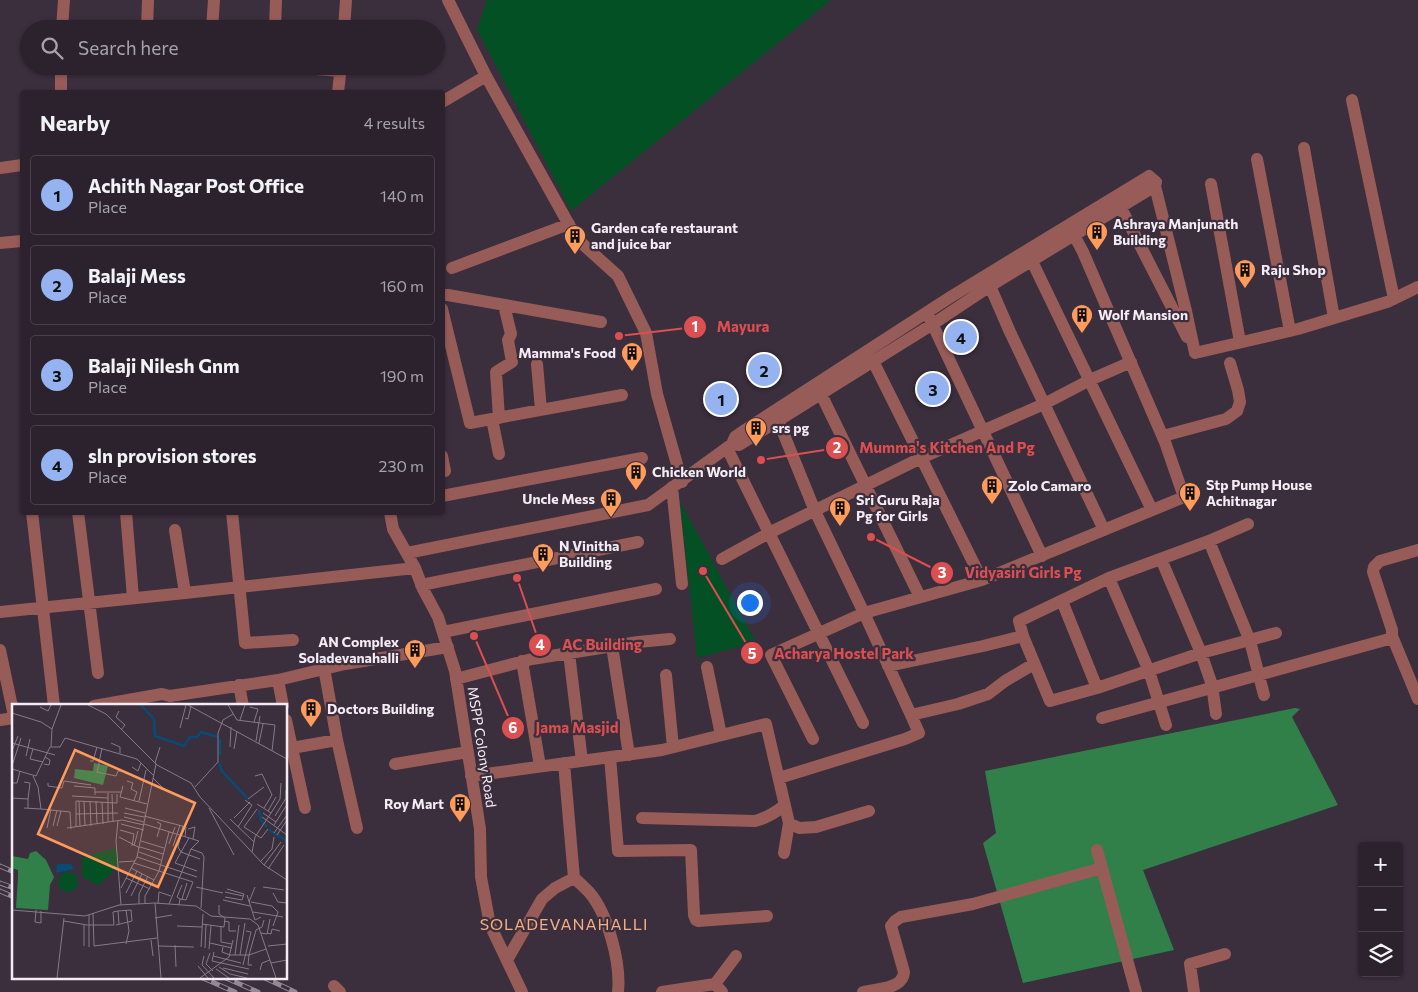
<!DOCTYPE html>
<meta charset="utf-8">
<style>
body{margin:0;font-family:Commissioner,sans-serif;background:#342a36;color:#f1f3f6}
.controls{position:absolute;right:15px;bottom:15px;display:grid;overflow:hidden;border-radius:5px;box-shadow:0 1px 4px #0004}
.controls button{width:45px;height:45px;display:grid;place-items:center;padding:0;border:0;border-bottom:1px solid #483f4a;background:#2c222e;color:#f1f3f6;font:25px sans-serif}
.you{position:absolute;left:749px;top:602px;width:18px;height:18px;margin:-12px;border:4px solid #fff;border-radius:50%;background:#1a73e8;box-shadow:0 0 0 8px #1a73e833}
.badge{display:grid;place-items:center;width:32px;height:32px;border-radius:50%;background:#95b2f1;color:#111;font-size:16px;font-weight:700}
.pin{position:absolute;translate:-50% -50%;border:2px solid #fff;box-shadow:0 1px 5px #0006}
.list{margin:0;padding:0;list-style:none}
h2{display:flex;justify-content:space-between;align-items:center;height:65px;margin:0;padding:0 20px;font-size:21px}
h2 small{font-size:16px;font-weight:400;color:#a6a4aa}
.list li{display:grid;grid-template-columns:32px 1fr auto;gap:15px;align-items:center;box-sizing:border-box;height:80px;margin:0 10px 10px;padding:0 10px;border:1px solid #483f4a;border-radius:5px}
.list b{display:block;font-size:19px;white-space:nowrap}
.list p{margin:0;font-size:16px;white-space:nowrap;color:#a6a4aa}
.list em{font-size:16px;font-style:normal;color:#a6a4aa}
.icon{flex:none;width:28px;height:28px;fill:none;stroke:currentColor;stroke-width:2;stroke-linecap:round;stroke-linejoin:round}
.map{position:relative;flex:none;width:1418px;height:992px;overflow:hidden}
.search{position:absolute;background:#2c222e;box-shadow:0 1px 4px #0004;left:20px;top:20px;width:425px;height:55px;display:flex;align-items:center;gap:12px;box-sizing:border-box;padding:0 18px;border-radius:28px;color:#a6a4aa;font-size:19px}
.panel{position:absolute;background:#2c222e;box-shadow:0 1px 4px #0004;left:20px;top:90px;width:425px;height:425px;border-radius:5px}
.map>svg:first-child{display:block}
.green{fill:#035024}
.forest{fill:#31804a}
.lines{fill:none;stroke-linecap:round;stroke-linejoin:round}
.minor{stroke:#975c57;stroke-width:12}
.rail-casing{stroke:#938894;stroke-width:5}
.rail{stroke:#3b2e3d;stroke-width:3;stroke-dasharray:9;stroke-linecap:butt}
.labels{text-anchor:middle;stroke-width:4.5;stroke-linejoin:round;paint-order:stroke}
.poi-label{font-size:14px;font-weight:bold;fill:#f4ecf5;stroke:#3b2e3d;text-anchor:start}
.street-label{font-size:14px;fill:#f4ecf5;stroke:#3b2e3d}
.quarter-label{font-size:16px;letter-spacing:1px;fill:#f4ae84;stroke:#3b2e3d}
.inset-river{fill:none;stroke:#084b74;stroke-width:2.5}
.inset-road{fill:none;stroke:#857a87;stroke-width:1}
.view{fill:#ff9b5b;fill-opacity:0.15;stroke:#ff9b5b;stroke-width:2.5}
.inset-edge{fill:none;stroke:#f4ecf5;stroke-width:2.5}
.leader{fill:none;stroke:#dc4f51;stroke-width:2}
.callout-dot{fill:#dc4f51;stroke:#3b2e3d;stroke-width:2}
.mark-label{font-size:15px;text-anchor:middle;font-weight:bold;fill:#fff}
.callout-label{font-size:15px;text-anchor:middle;font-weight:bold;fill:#dc4f51;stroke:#3b2e3d;stroke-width:4.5;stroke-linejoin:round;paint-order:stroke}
</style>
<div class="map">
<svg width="1418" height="992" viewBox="0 0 1418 992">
<rect width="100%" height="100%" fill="#3b2e3d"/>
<!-- green -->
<path class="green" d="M487,0H831L571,211L477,29Z
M680,501L756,642L697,658Z"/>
<!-- forest -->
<path class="forest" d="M1295,708L1300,709L1292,717L1338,805L1143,870L1174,950L1023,983L983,843L996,833L985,771Z"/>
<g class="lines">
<!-- minor -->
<path class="minor" d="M448,0L486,76L577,239L618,276L646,333L657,394L682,482
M62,29L64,0
M147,29L148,0
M212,29L214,0
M275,29L276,0
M344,29L346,0
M280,66L340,71
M61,92V66
M338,92L341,66
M1352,100L1394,299
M442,102L486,76
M1304,148L1334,318
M1257,159L1290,331
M0,168L22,165
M1211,184L1240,342
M1114,201L1120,206L1187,337
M0,243L22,241
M1028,253L1152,510
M452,268L569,224
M990,286L1010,332L1104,530
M442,295H448L601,322
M442,309L470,423L622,395
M930,319L1042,556
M1195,353L1298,329L1387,302L1418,287
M873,361L982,580
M537,364L541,410
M818,388L920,597
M499,418L496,372L512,362L508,340L511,334L504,305
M492,419L499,454
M778,420L815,511L864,613L911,715
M1163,436L1226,419L1237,411L1240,402L1238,390L1230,363
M732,444L739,445L933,324L990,286L1155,186
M727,448L863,723
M442,456L445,471
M672,487L682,584
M442,496L642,458
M32,512L54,706
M78,512L98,673
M126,512L133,598
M232,512L245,643L293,640
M390,512L393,529L415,568L423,589L438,617L455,671L480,829L481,877L490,925L522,992
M175,530L185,593
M1209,541L1250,641L1264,695
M407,553L648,505L732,444L735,437L745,430L952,296L1149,176L1156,182L1155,186L1186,311L1195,353
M722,559L769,533L921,458L1044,404L1090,380L1131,362
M1161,559L1201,653L1212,685L1216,714
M1109,578L1149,671L1166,725
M421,585L638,542
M1062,601L1097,688
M0,612L185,593L415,568
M443,632L656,589
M1023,636L1050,701L1097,688L1201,653L1276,633
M1392,636L1418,699
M612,646L629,755
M0,650L14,716
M569,653L582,761
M522,661L540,766
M888,666L983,646L1023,636L1019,621L1109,578L1209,541L1248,524
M707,667L721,735
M324,668L337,740L357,828
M666,675L673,747
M456,679L532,659L638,642L670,639
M278,680L283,706
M239,685L243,706
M94,706L162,694L170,696L278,680L345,664L448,647
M1102,718L1389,639L1392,636V630L1373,572L1374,567L1380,561L1418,550
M0,720L14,718
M286,720L305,808
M813,739L771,655L864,613L982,580L1184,497L1165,442L1083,252L1074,235
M286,749L337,740
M610,757L618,851L691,850L694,915L696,920L698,921L767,916
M564,763L574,878C579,882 584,887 589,892C608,914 621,963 618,992
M395,764L468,752
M471,776L662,750L766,724L789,823L784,853
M779,778L905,739L919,733L911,715L958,704L988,694L1005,681L1034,664
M642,818L755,821C767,818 775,813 785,805
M789,823L799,828L816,827L869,811
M1097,850L1136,992
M507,960L542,899L555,888L574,878
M715,984L736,956
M334,986L340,992
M662,992L715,984L722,992
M863,992C877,989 903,989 904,972L891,926L895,921L901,917L973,904L1102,868
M1194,992L1190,964L1225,954"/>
<!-- rail casing -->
<g class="rail-casing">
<path id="rail" d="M0,866L14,872
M0,883L14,888
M0,891L14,897
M203,978L235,992
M226,978L258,992
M265,978L295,992"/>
</g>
<!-- rail -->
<use href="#rail" class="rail"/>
</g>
<!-- icons -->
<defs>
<g id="building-pin" transform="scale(1.125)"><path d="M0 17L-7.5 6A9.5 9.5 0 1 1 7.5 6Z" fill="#ff9b5b" stroke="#3b2e3d"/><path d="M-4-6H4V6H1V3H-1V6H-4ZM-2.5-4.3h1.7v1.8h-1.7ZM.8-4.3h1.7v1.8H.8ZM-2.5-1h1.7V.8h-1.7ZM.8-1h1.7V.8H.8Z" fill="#111"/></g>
</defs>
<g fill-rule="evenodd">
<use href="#building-pin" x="1097" y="232"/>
<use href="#building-pin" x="575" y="236"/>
<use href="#building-pin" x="1245" y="270"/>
<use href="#building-pin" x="1082" y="315"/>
<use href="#building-pin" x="632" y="353"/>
<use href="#building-pin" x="756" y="428"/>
<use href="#building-pin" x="636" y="472"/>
<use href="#building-pin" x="992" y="486"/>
<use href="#building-pin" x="1190" y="493"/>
<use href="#building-pin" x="611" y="499"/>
<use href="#building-pin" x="840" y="508"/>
<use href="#building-pin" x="543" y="554"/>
<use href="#building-pin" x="415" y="650"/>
<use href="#building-pin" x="311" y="709"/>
<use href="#building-pin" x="460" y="804"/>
</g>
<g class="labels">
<!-- poi labels -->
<g class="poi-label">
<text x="1113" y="229">Ashraya Manjunath<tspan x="1113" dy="16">Building</tspan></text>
<text x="591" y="233">Garden cafe restaurant<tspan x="591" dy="16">and juice bar</tspan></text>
<text x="1261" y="275">Raju Shop</text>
<text x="1098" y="320">Wolf Mansion</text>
<text x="616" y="358" text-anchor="end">Mamma's Food</text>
<text x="772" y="433">srs pg</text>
<text x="652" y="477">Chicken World</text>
<text x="1206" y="490">Stp Pump House<tspan x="1206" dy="16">Achitnagar</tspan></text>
<text x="1008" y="491">Zolo Camaro</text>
<text x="595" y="504" text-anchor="end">Uncle Mess</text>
<text x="856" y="505">Sri Guru Raja<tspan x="856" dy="16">Pg for Girls</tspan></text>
<text x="559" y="551">N Vinitha<tspan x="559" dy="16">Building</tspan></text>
<text x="399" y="647" text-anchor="end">AN Complex<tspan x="399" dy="16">Soladevanahalli</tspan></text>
<text x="327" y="714">Doctors Building</text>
<text x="444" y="809" text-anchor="end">Roy Mart</text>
</g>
<!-- street labels -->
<g class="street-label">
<text transform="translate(482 747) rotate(81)" y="5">MSPP Colony Road</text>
</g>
<!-- quarter labels -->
<g class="quarter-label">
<text x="564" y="930">SOLADEVANAHALLI</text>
</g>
</g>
<!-- overview -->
<g transform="translate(12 704)">
<rect width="275" height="275" fill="#3b2e3d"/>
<path d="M105,144L106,163L86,182L70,172V153ZM46 178a10 10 0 1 1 20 0a10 10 0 1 1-20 0Z" fill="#035024"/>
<path d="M82,59L96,62L91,81L62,74L63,65L81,67ZM24,147L34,156L42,173L38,181L36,206L4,204L6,173V166L0,164V152L16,155L18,149Z" fill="#31804a"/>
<path d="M45,160H59L62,165L44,169Z" fill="#084b74"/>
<path class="inset-river" d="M129,1L142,15L143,32L172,42L178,33H185L189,28L206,33M208,35V51M207,58L210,67L236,95M247,106L249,116L255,123M257,126L275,137"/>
<path class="inset-road" d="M76,1L94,10L145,61L179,79L188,93L252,161L275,176M176,1L275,55M216,1L225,16L263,21L260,47M28,3L36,7L39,1M238,3L246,5L242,18M107,7L104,13L113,21L109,26M0,9L29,18L40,25M173,14L176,15L179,2M228,16L233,1M168,24L174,1M244,37L248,12M0,39L43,51M99,39L108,43V49M247,39L251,20M39,43L40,25L49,1M218,43L219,23M21,45L18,55L31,58M222,45L225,27M0,47L6,32M14,52L18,35M78,57H81L85,43M1,59L9,34M143,59L148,43M32,60L37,61L38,56L33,53M120,63L126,67L129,59M0,65L24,72L38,43H48L53,34L125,55L142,72M85,68L104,72L106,67H111M85,69L90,44M21,72L26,83L29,105L58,108M243,72L250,70L260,91L252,104M141,74L154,87M115,77L121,79L119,85L125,88L122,96M12,78L18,79L16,95M0,79H5L8,67M36,79V82L50,84L52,77L79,81M62,82L83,84V91M111,82L108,93L135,100M183,83L206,58V29L211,16L221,10M83,88H109M96,89V118M100,90L101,118M60,92L96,94M0,94L16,95V104M236,95L252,83M67,97L68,123M72,97L73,122M78,97L79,122M84,97L85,120M127,97L134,66M90,98L91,120M12,104L29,105M113,104L133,109M197,104L222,151M245,105L232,123L249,134L256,125M256,107L264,93M58,108L59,125M112,109L132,113M251,109L264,118M259,109L268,95L269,79M64,110L106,109M132,112L174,123L173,133M263,112L274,94V86M112,113L132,118M250,113L275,131M222,114L238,98M218,115L242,138M106,117L104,137L109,201M109,120L132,126M132,120L187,137L179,145M262,121L274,102M41,122L45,106M45,122L49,107M171,122L166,143L169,148L163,159L185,167M64,123V97L105,99V90M226,123L240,101L233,96M35,124L39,105M55,124L110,116L132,121M176,125L183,123L181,135M108,126L122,130L120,142M262,129L275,111M265,131L275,116M107,133L128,144M145,133L149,120L145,118M177,134L169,148L188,155M129,137L152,144M157,140L163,123M122,142L126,127M161,142L168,121M128,143L151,150M127,148L149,156M240,148L243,133L259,109L245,100M125,153L185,173M249,157L260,145L262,133M107,158L123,157M122,159L181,178L174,196L168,195L167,201M252,161L269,138M119,164L142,176M256,165L272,141M114,174L138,185M184,183L211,189M251,183L272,186M109,184L125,153L144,60M215,185L232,190M213,188L231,192M114,189L125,167M261,189L266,198L275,199M235,191L243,216L249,213M119,192L130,170M213,193L230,196L232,190M168,195L165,193L170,181M170,195L175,179M211,196L238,202M237,198L243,183M239,198L260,202L266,208L261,222M143,199L149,274M127,200V190L136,172M133,200V192L147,167L157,128M146,200L147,188L159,192M157,200L179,145L190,149L192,153L189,204M207,201V210L213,214M0,206L73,212L107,201L143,199L184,202L199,212L238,215L246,221L264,274M24,206L23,218L29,219V207M241,208L271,213M81,209L82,242L145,234M77,211V243M143,214L160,211M52,217L75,221H102L101,208L106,207L107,220M212,217L217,218V227H224M190,220L212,223L213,214M72,221V242M104,221L120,217L119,206L106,207M165,222L190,223M209,222V238L220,240M249,229L255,230L258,215M255,229L259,230L260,225L268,227M139,236L141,252M198,239L220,244M114,240L117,227L114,206M163,241L164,263M147,242L182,243M256,242L275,240M189,243L191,210M211,243L210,248L218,251H237L254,245M193,244L194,221M197,245L199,221M202,248L200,257L237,265M198,249L194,260L201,267M223,251L227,221M228,251L233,219M192,252L190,261L202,274M201,252L229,259M259,259L275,256M231,261L239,228L234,227M240,261H236L237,251L244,226L250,223L252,216M186,262L196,274M207,263L218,270L235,274M211,264L236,270M204,265L217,274M248,266L250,259L258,256M45,274L52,214M188,274L217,253L221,236"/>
<path class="view" d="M63,46L183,99L146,183L26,130Z"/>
<rect width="275" height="275" class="inset-edge"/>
</g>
<!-- callouts -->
<path class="leader" d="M619 336L695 327M761 460L837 448M871 537L942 573M517 578L540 645M703 571L752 653M474 636L513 728"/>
<g class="callout-dot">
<circle cx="619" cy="336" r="5"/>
<circle cx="761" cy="460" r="5"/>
<circle cx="871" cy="537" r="5"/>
<circle cx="517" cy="578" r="5"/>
<circle cx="703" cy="571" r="5"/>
<circle cx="474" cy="636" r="5"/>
<circle cx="695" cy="327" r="12"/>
<circle cx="837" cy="448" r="12"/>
<circle cx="942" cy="573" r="12"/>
<circle cx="540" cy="645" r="12"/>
<circle cx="752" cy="653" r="12"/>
<circle cx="513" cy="728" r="12"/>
</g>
<g class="mark-label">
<text x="695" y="332">1</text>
<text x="837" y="453">2</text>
<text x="942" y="578">3</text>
<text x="540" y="650">4</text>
<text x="752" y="659">5</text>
<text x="513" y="733">6</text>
</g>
<g class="callout-label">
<text x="743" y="332">Mayura</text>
<text x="947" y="453">Mumma's Kitchen And Pg</text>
<text x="1023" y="578">Vidyasiri Girls Pg</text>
<text x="602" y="650">AC Building</text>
<text x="844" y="659">Acharya Hostel Park</text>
<text x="577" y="733">Jama Masjid</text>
</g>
</svg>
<div class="controls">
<button>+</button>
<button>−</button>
<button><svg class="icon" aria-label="layers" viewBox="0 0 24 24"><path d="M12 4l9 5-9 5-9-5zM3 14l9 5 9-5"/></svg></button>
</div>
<div class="you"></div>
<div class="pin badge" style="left:721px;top:399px">1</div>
<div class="pin badge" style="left:764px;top:370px">2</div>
<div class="pin badge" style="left:933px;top:389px">3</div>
<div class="pin badge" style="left:961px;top:337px">4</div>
<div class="search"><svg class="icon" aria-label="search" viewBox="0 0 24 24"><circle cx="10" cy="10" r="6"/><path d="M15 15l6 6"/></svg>Search here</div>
<section class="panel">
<h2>Nearby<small>4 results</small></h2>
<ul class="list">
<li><span class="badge">1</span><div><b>Achith Nagar Post Office</b><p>Place</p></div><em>140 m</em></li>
<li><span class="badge">2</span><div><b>Balaji Mess</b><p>Place</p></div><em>160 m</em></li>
<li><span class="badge">3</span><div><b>Balaji Nilesh Gnm</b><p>Place</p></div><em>190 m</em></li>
<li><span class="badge">4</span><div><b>sln provision stores</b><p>Place</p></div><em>230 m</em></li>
</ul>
</section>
</div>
